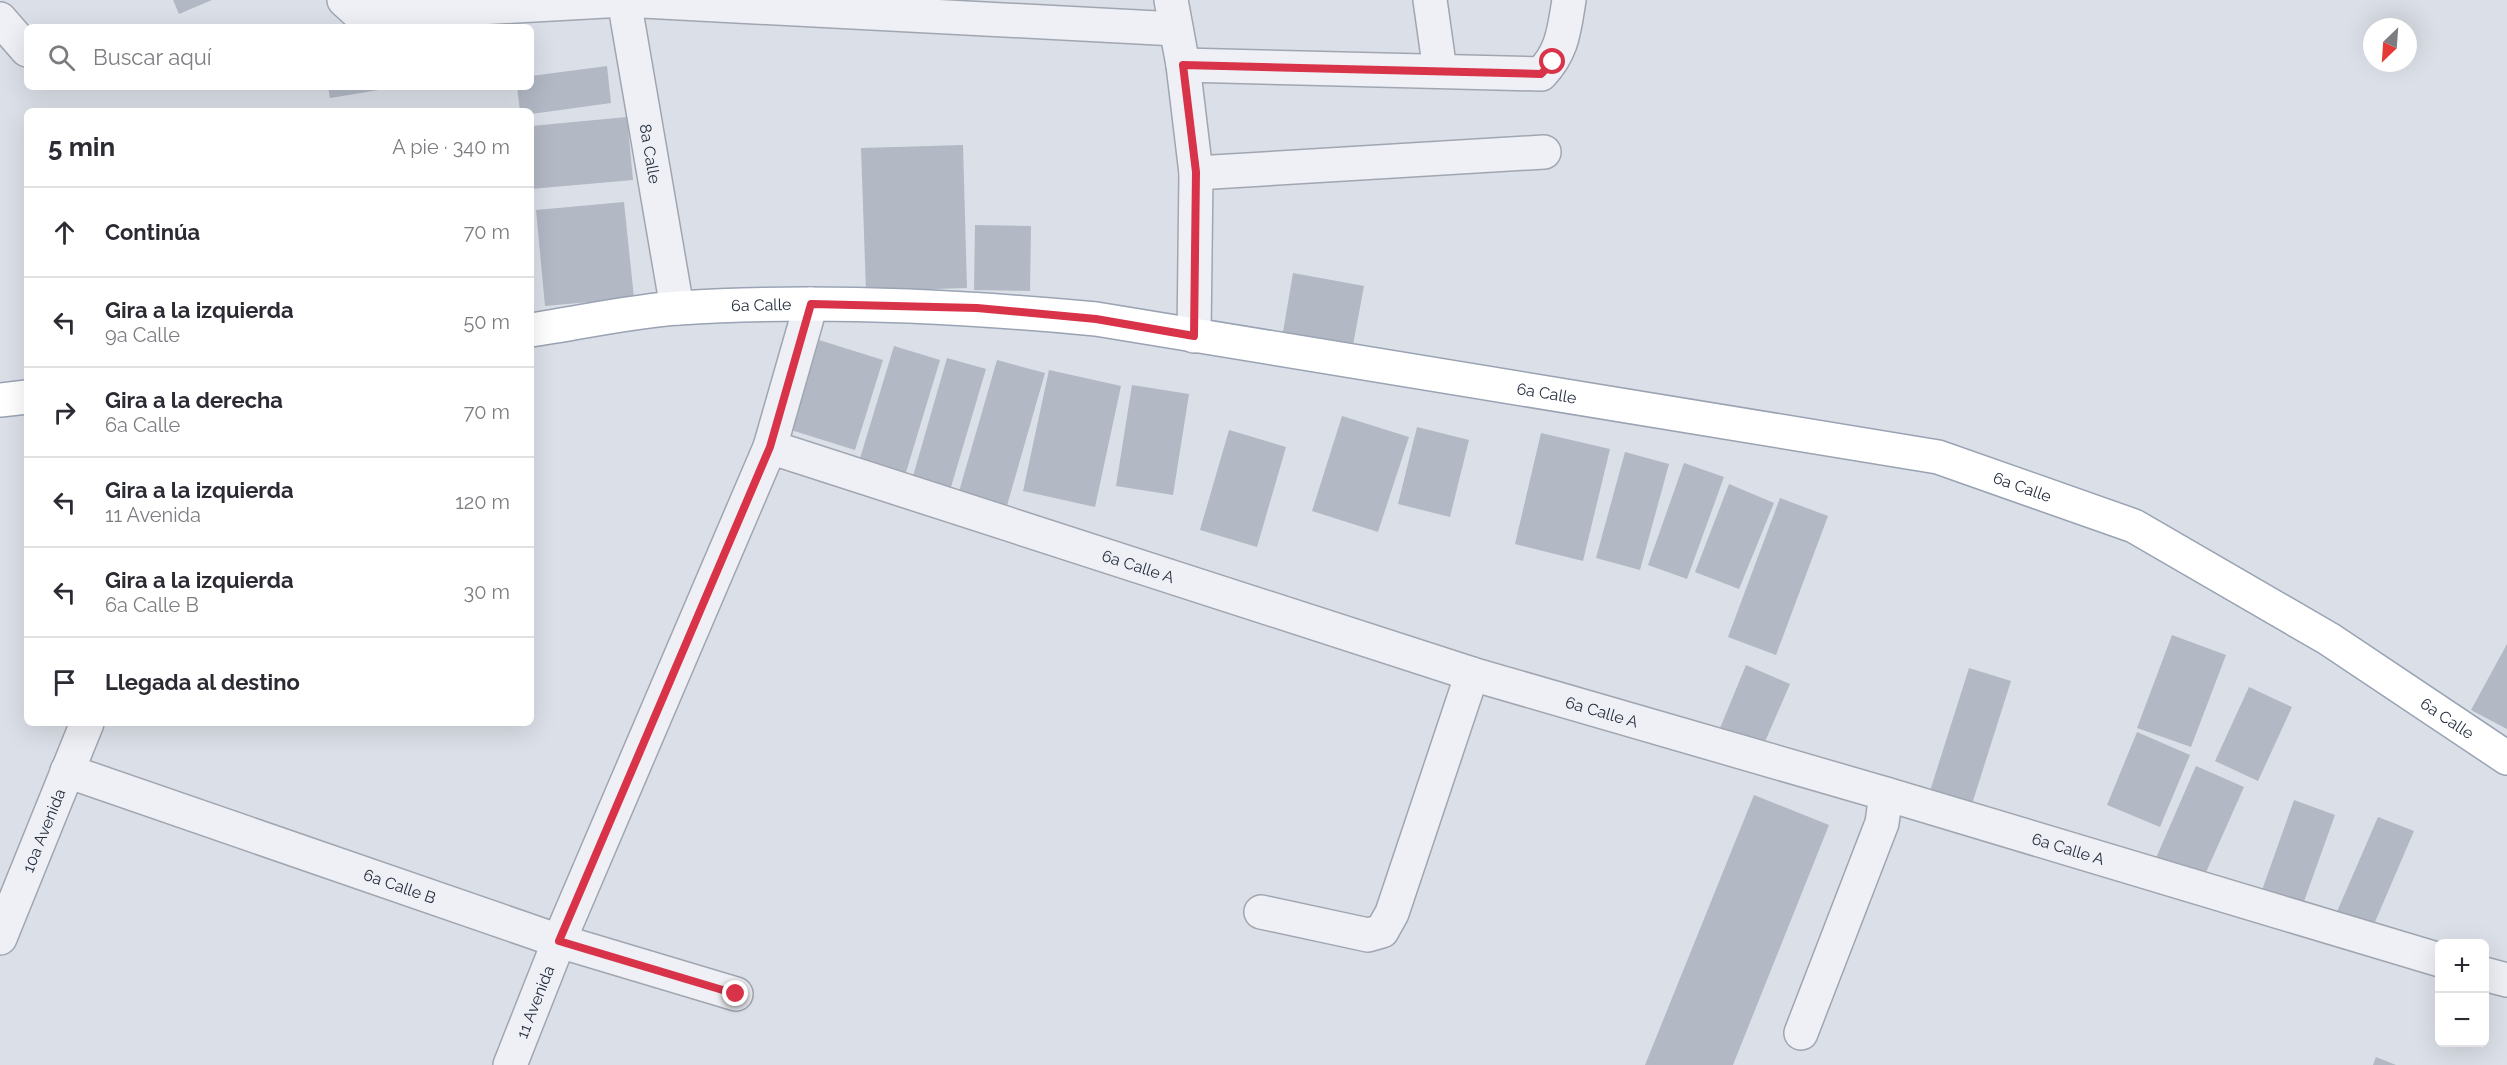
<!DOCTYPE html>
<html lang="es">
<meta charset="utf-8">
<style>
body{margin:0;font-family:Raleway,sans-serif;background:#f7f7f7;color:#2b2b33}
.controls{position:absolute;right:18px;bottom:18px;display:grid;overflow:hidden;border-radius:9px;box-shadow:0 6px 24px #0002}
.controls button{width:54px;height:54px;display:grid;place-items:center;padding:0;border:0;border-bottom:2px solid #e1e1e2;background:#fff;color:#2b2b33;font:30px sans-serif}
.compass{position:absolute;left:2363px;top:18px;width:54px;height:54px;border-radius:50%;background:#fff;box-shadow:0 6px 24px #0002;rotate:205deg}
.stop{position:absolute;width:18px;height:18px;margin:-14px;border:4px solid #d93349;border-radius:50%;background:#fff}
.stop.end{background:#d93349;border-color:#fff;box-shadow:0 2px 6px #0008}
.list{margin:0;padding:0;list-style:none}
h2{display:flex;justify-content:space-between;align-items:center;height:78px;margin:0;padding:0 24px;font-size:26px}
h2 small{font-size:20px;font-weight:400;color:#7c7c81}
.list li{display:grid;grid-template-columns:39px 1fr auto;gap:18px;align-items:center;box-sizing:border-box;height:90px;padding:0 24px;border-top:2px solid #e1e1e2}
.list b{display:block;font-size:22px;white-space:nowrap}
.list p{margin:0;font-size:20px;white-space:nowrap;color:#7c7c81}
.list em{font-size:20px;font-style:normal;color:#7c7c81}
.icon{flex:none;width:33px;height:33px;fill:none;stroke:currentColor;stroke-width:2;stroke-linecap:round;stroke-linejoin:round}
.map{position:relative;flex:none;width:2507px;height:1065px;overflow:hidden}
.search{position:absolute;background:#fff;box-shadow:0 6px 24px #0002;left:24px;top:24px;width:510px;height:66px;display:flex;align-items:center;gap:15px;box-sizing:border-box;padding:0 21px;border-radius:9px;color:#7c7c81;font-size:22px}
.panel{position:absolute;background:#fff;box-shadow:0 6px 24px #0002;left:24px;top:108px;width:510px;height:618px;border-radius:9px}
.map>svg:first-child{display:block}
.building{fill:#b2b8c4}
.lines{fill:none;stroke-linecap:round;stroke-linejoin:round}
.minor-casing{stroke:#a0a6b1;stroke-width:36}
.major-casing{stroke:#99a3b3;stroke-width:36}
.minor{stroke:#eef0f5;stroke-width:33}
.major{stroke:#fff;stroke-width:33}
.route{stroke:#d93349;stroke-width:8}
.labels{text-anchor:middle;stroke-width:4.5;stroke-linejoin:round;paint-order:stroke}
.street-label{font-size:16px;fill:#242d3e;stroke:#eaeef5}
</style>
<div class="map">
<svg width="2507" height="1065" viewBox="0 0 2507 1065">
<rect width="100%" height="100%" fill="#dbdfe7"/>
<!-- building -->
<path class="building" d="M173,0H212L179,14Z
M607,66L611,103L531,114V111H520L517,87H531V76Z
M328,87H379V90L330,98Z
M627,117L633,180L531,189V126Z
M963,145L967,288L866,291L861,148Z
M624,202L634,298L545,306L536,210Z
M975,225L1031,226L1030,291L974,290Z
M1293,273L1364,286L1353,345L1283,332Z
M819,340L883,360L855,450L791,430Z
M894,346L940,360L904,479L858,465Z
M947,358L986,369L949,494L911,483Z
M997,360L1045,373L1004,516L956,502Z
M1049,370L1121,386L1095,507L1023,491Z
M1132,385L1189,394L1173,495L1116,486Z
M1342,416L1409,437L1378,532L1312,511Z
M1417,427L1469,440L1450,517L1398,504Z
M1229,430L1286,447L1257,547L1200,530Z
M1541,433L1610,449L1583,561L1515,544Z
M1625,452L1669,464L1640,570L1596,558Z
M1684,463L1724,477L1687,579L1648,565Z
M1729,484L1774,503L1739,589L1695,572Z
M1780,498L1828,516L1776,655L1728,637Z
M2172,635L2226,655L2191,747L2137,728Z
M2507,644V729L2471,710Z
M1746,665L1790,684L1761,751L1718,733Z
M1969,668L2011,681L1972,804L1930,791Z
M2249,687L2292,707L2258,781L2215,761Z
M2137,732L2190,755L2160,827L2107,805Z
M2196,766L2244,787L2203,879L2156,858Z
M1754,795L1829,825L1733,1065H1645Z
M2294,800L2335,815L2302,907L2261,893Z
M2378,817L2414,831L2372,929L2336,914Z
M2376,1057L2396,1065H2373Z"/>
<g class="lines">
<!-- minor casing -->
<g class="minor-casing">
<g id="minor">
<path d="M344,0L356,11L371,14L624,0L1176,29"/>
<path id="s1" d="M624,0L677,308"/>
<path d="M1171,0L1183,65L1196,173L1194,336"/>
<path d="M1430,0L1440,71"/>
<path d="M0,19L27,50"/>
<path d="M1183,65L1541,74C1563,51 1564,30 1569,0"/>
<path d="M1196,173L1544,152"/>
<path id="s2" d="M770,447L1472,674L1886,794L2440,960"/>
<path id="s3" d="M67,771L559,941L736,994"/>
<path d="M1261,912L1368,935L1382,931L1392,913L1472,674"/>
<path id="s4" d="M0,938L87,723"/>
<path d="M2484,974L2507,980"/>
<path d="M1801,1033L1882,823L1886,794"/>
<path id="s5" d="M510,1065L559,941L770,447L811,304"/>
</g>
</g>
<!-- major casing -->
<g class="major-casing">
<g id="major">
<path id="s6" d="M531,330C580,323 630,311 679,308C818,299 958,306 1096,319L1938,457L2134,526L2329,639L2507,758"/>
<path d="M0,400L27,397"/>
</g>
</g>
<!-- minor -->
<use href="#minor" class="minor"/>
<!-- major -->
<use href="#major" class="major"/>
</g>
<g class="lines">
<!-- route -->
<path class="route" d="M736,994L559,941L770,447L811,304L977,308L1096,319L1194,336L1196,172L1183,65L1541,74L1553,62"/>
</g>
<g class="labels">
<!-- street labels -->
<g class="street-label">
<text dy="6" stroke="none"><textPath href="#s1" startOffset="156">8a Calle</textPath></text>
<text dy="6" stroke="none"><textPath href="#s6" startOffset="232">6a Calle</textPath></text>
<text dy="6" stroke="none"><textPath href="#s6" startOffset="1024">6a Calle</textPath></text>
<text dy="6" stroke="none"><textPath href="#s6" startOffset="1510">6a Calle</textPath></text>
<text dy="6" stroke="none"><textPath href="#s2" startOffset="387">6a Calle A</textPath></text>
<text dy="6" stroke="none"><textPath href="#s2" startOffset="873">6a Calle A</textPath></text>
<text dy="6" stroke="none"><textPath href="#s6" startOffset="1996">6a Calle</textPath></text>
<text dy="6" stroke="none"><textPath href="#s4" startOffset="116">10a Avenida</textPath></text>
<text dy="6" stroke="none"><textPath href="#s2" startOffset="1359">6a Calle A</textPath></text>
<text dy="6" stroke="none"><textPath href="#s3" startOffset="352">6a Calle B</textPath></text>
<text dy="6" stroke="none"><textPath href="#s5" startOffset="68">11 Avenida</textPath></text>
</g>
</g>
</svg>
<div class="controls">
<button>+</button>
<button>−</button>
</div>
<svg class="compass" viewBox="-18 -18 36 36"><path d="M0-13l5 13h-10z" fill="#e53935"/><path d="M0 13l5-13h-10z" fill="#7c7c81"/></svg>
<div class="stop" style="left:1553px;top:62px"></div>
<div class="stop end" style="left:736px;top:994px"></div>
<div class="search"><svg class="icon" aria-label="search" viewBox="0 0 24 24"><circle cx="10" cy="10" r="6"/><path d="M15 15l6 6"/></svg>Buscar aquí</div>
<section class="panel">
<h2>5 min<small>A pie · 340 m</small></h2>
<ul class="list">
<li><svg class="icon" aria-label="ahead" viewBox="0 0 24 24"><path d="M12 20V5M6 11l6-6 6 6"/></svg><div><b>Continúa</b></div><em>70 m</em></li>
<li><svg class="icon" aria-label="left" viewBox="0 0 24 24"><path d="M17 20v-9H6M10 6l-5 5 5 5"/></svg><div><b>Gira a la izquierda</b><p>9a Calle</p></div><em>50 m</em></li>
<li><svg class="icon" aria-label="right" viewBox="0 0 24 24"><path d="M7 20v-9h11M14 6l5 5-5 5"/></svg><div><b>Gira a la derecha</b><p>6a Calle</p></div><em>70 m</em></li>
<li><svg class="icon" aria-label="left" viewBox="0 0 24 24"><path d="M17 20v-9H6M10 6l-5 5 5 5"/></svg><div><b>Gira a la izquierda</b><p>11 Avenida</p></div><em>120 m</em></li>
<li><svg class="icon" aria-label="left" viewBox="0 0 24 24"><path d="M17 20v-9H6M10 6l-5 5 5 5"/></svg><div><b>Gira a la izquierda</b><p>6a Calle B</p></div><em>30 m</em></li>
<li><svg class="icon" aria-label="arrive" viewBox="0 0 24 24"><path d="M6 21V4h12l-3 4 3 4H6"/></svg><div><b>Llegada al destino</b></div></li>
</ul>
</section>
</div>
